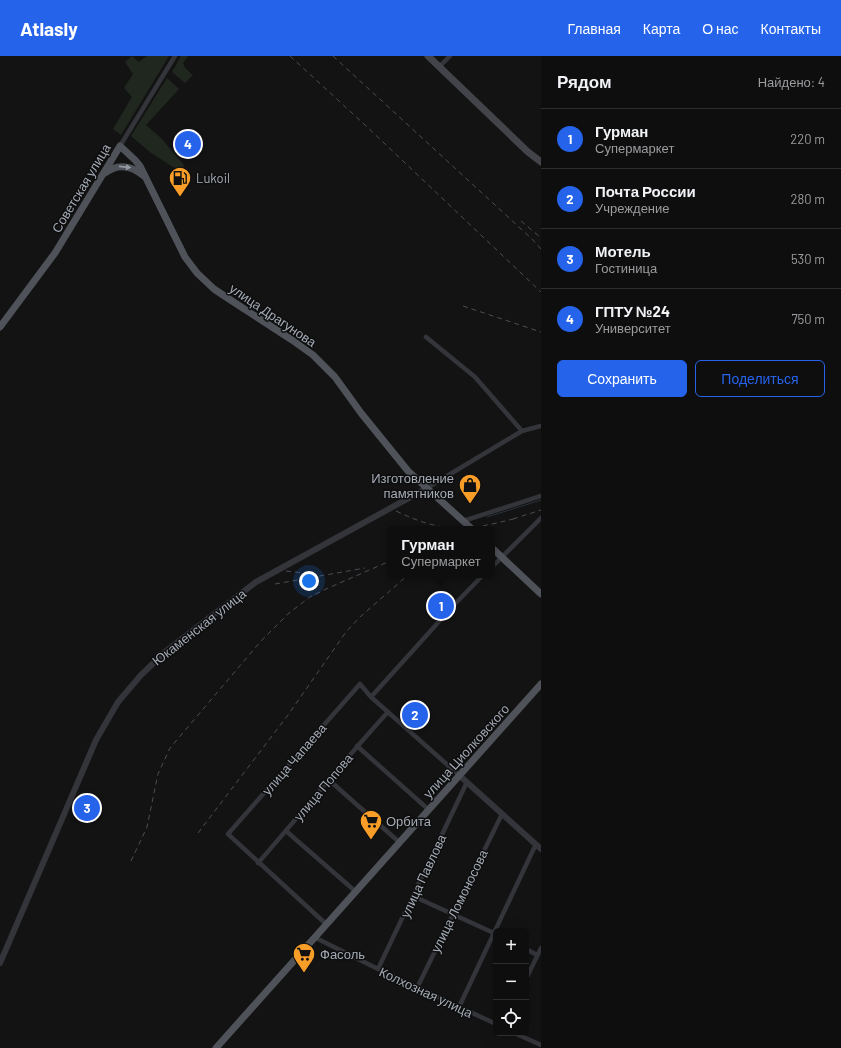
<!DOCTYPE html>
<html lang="ru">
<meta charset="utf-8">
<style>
body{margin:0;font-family:Barlow,sans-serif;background:#1c1c1d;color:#f1f3f6}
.controls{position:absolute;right:12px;bottom:12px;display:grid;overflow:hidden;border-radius:6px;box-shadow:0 4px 16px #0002}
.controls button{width:36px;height:36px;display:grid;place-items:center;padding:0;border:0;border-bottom:1px solid #2e2e2f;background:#0e0e0f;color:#f1f3f6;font:20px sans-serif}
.you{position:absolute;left:309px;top:525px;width:14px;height:14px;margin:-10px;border:3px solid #fff;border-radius:50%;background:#1a73e8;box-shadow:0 0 0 6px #1a73e833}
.badge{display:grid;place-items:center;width:26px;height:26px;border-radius:50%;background:#2563eb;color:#fff;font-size:13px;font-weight:700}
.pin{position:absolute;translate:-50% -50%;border:2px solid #fff;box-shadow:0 1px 4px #0006}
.popup{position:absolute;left:387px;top:470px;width:108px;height:52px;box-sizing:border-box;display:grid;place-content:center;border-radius:6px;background:#0e0e0f;filter:drop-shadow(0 1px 3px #0005);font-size:13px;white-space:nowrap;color:#9b9c9e}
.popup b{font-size:15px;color:#f1f3f6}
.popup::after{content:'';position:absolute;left:50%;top:100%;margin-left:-8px;border:8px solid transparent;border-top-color:#0e0e0f}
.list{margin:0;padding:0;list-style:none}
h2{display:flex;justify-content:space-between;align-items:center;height:52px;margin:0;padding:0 16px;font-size:17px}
h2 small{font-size:13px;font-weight:400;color:#9b9c9e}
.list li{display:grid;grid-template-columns:26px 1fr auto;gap:12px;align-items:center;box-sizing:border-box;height:60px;padding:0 16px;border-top:1px solid #2e2e2f}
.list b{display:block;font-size:15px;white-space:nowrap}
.list p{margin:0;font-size:13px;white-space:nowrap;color:#9b9c9e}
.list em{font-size:13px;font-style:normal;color:#9b9c9e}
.actions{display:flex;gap:8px;padding:12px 16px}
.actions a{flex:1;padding:9px 0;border:1px solid #2563eb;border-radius:6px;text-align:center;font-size:14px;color:#2563eb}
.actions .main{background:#2563eb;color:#fff}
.icon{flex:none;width:22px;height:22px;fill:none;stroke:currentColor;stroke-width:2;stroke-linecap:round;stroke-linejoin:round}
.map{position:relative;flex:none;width:541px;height:992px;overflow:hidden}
header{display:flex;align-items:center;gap:24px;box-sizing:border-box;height:56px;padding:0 20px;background:#2563eb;color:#fff}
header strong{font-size:19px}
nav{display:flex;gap:22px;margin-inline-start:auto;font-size:14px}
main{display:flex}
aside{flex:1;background:#0e0e0f}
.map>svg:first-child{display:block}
.green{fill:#1f271f}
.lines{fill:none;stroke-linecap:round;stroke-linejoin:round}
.stream{stroke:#293339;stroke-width:1}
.minor{stroke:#34353a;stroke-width:4.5}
.tertiary{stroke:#34353a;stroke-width:6}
.secondary{stroke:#42444a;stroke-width:7}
.primary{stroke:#4f5259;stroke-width:7}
.rail{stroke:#4a4d53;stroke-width:1;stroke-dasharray:5 4;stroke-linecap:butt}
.oneway{fill:#9399a3}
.labels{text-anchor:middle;stroke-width:3;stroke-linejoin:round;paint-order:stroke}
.poi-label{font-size:13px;fill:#a4abb5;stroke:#0e0e0f;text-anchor:start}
.street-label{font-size:13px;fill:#a4abb5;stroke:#0e0e0f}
</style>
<header>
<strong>Atlasly</strong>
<nav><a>Главная</a><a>Карта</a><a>О нас</a><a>Контакты</a></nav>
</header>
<main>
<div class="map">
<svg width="541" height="992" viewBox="0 0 541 992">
<rect width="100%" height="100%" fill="#131314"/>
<!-- green -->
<path class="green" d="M132,0L139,6L147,0H169L121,79L113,73L132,41L124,32L133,18L125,6Z
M181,0H188L183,7L185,12L193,19L185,27L172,16Z
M167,22L179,33L146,69L161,82L184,109L181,116L151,97L131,80Z"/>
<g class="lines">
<!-- stream -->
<path class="stream" d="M487,461L541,444"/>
<!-- minor -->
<path class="minor" d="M439,11L450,0
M120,90L175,0
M426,281L475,321L522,375
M427,432L522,375L541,370
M463,465L541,440
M492,511L541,462
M371,641L453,550L483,519
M357,690L429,754
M329,724L399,786
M286,775L355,835
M258,807C302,757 343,705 388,656
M413,840L496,878
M326,868L228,778L360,628L371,641L460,720
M314,881L378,913L496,968
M526,893L537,899
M378,913L467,726
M526,923L541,892
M417,932L502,758
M459,951L536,788
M514,977L541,989"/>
<!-- tertiary -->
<path class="tertiary" d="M460,720L541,793
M0,907L96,684L118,646L141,619L165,596L256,526L427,432"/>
<!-- secondary -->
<path class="secondary" d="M428,0L528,96L541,106"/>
<!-- primary -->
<path class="primary" d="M105,117C118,107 132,110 144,120
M0,271L55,197L120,90L135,104L140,110L185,201L197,217L214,233L229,243L292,284L313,299L335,321L361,357L408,415L472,473
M492,492L541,538
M216,992L541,628"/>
<!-- rail -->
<path class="rail" d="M290,0L364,68L541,236
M333,0L532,183L541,193
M521,165L541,182
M463,250L541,276
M396,455C444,478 467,475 517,462
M513,463L541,454
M286,515L314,518
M275,528L365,512
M198,777L288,659L346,576L360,561L408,519
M131,805L147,771L158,718L170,692L261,585L289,557L310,541L326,533L390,505"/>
</g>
<!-- one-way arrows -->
<defs><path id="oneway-solid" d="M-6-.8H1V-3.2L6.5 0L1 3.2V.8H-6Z"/></defs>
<use class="oneway" href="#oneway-solid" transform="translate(125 111) rotate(6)"/>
<!-- icons -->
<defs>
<g id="fuel-pin" transform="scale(1.15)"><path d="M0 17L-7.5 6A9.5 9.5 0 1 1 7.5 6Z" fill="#f89d27" stroke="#0e0e0f"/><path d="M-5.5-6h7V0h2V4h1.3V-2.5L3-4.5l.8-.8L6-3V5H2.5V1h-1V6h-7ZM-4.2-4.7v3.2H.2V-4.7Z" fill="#111"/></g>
<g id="shop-pin" transform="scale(1.15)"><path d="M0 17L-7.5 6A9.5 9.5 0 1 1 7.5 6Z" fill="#f89d27" stroke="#0e0e0f"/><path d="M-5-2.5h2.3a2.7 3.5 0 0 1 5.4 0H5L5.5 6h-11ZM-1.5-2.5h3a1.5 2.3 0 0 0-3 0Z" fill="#111"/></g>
<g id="supermarket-pin" transform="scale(1.15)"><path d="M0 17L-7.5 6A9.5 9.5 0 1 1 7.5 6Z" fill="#f89d27" stroke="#0e0e0f"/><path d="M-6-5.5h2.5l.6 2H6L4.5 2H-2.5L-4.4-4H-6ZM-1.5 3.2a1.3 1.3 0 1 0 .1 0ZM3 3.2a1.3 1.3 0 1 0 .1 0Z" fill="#111"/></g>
</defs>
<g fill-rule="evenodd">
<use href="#fuel-pin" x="180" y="122"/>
<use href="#shop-pin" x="470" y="429"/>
<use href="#supermarket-pin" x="371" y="765"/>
<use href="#supermarket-pin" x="304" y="898"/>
</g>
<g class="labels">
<!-- poi labels -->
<g class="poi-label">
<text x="196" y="127">Lukoil</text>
<text x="454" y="427" text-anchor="end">Изготовление<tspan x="454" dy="15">памятников</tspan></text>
<text x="386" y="770">Орбита</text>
<text x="320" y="903">Фасоль</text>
</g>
<!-- street labels -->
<g class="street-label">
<text transform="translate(81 132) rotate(-59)" y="5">Советская улица</text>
<text transform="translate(273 259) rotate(34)" y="5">улица Драгунова</text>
<text transform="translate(199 571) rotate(-38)" y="5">Юкаменская улица</text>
<text transform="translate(466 695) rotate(-48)" y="5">улица Циолковского</text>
<text transform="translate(294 703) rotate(-49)" y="5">улица Чапаева</text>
<text transform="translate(323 731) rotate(-50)" y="5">улица Попова</text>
<text transform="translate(423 820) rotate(-65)" y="5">улица Павлова</text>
<text transform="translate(459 845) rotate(-64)" y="5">улица Ломоносова</text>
<text transform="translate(426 936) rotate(25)" y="5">Колхозная улица</text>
</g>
</g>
</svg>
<div class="controls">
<button>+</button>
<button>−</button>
<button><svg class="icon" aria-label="locate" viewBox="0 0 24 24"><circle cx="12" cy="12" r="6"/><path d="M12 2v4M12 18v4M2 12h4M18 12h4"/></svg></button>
</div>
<div class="you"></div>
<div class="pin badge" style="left:441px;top:550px">1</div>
<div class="popup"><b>Гурман</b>Супермаркет</div>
<div class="pin badge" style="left:415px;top:659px">2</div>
<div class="pin badge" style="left:87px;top:752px">3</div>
<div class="pin badge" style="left:188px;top:88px">4</div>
</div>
<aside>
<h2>Рядом<small>Найдено: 4</small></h2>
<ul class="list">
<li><span class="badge">1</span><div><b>Гурман</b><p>Супермаркет</p></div><em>220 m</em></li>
<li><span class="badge">2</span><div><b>Почта России</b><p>Учреждение</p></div><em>280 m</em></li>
<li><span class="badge">3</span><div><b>Мотель</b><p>Гостиница</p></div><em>530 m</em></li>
<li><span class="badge">4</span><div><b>ГПТУ №24</b><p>Университет</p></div><em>750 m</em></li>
</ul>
<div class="actions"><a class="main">Сохранить</a><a>Поделиться</a></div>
</aside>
</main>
